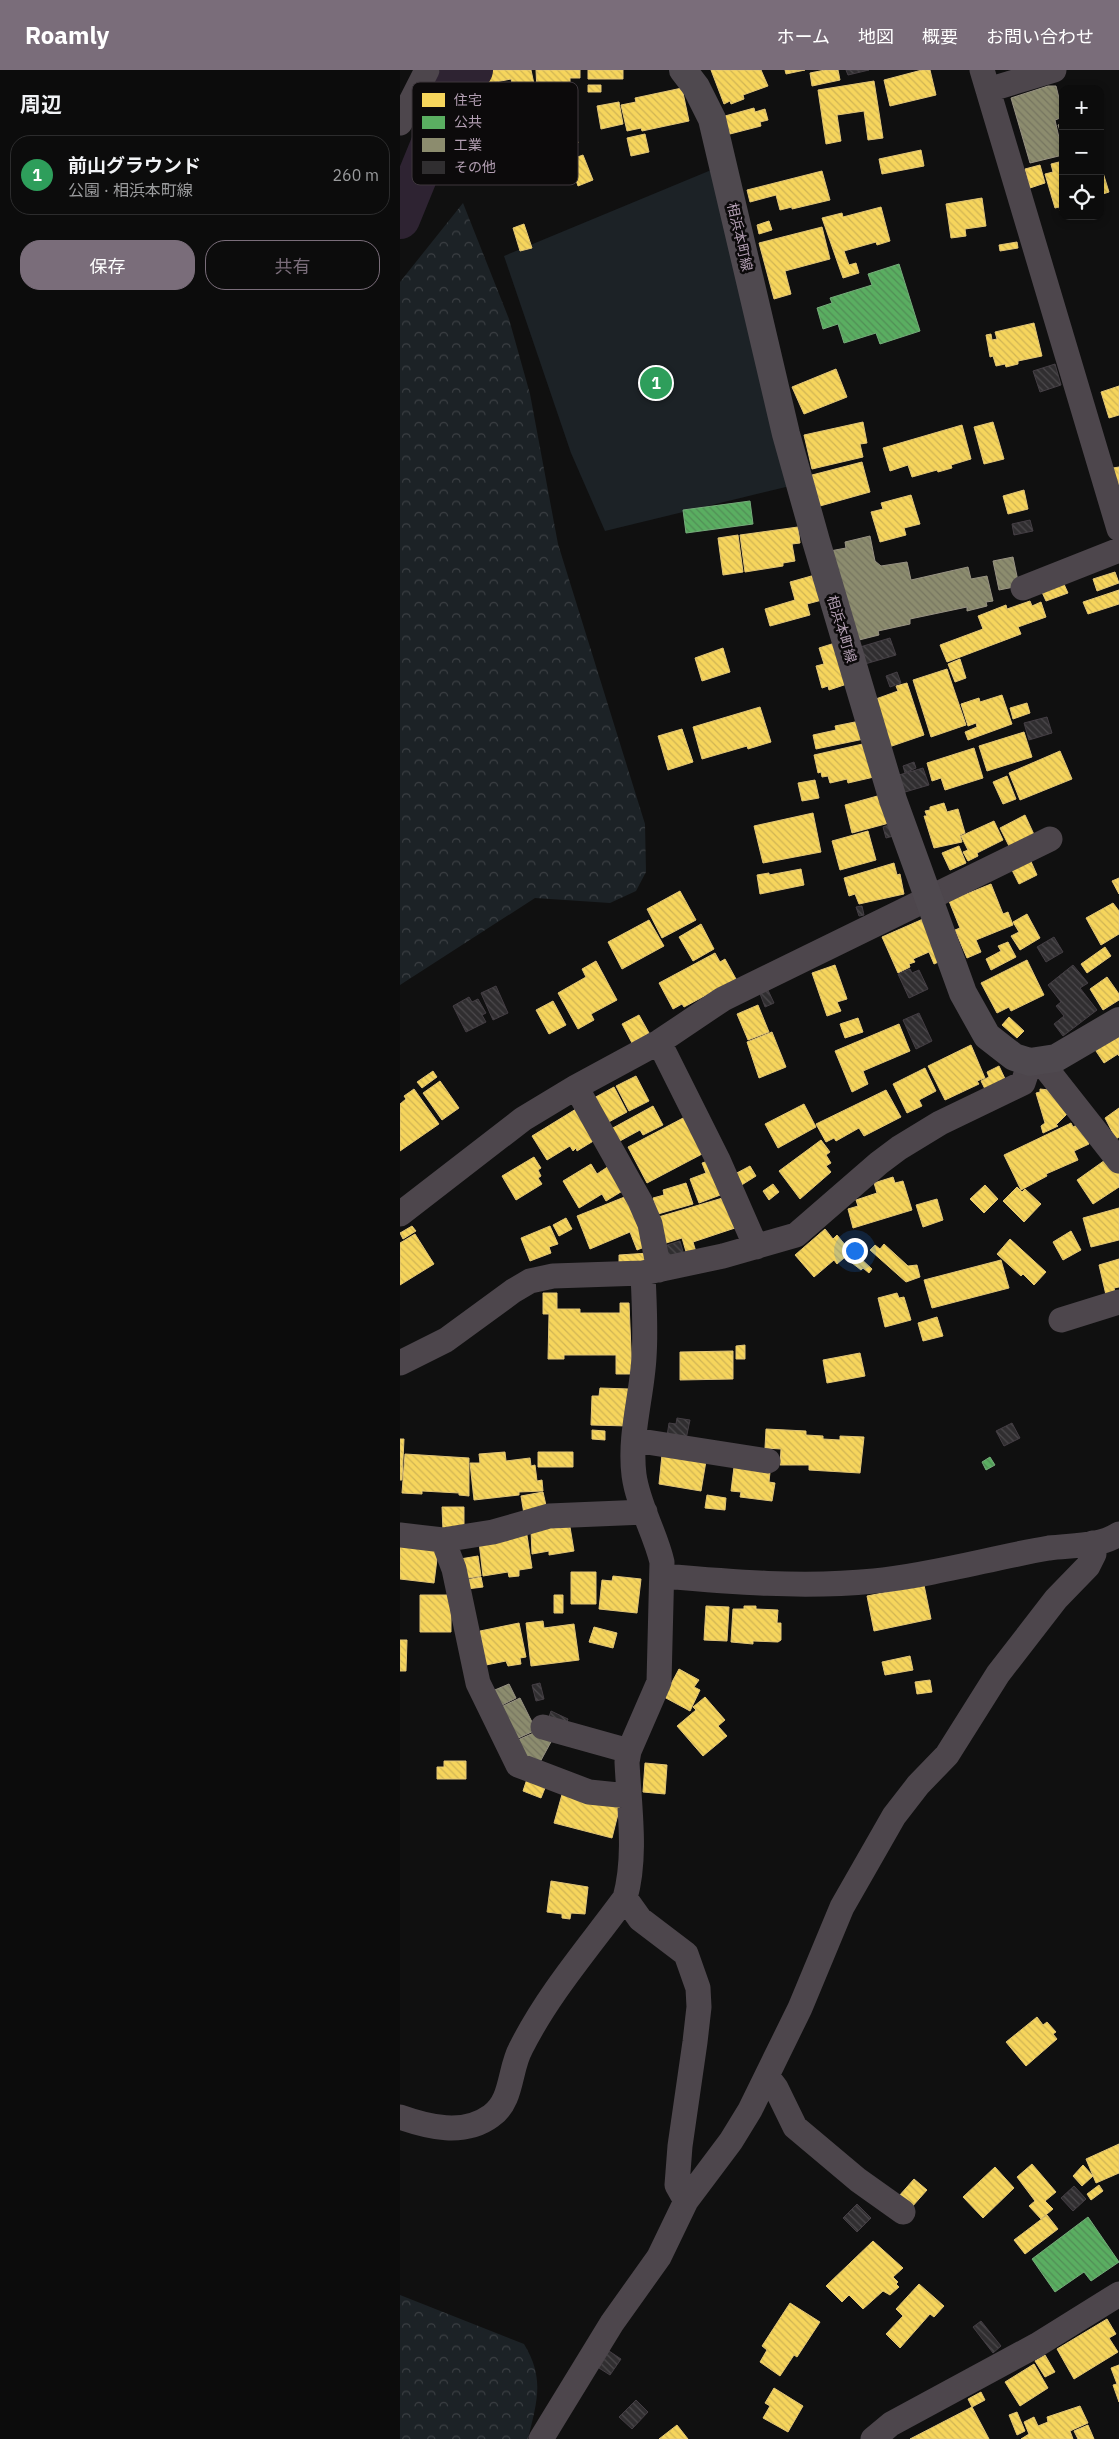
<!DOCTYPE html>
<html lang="ja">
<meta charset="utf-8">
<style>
body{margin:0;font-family:"IBM Plex Sans","Noto Sans JP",sans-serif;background:#151515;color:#f1f3f6}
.controls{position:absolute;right:15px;top:15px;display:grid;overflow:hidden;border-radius:10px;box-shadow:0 2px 8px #0003}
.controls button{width:45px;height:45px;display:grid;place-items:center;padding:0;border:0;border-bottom:1px solid #2c2c2d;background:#0c0c0c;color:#f1f3f6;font:25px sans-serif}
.you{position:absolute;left:454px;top:1180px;width:18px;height:18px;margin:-12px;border:4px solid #fff;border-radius:50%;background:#1a73e8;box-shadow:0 0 0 8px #1a73e833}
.badge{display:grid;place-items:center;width:32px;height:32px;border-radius:50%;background:#7a6d7a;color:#fff;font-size:16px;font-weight:700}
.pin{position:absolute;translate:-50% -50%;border:2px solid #fff;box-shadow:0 1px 5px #0006}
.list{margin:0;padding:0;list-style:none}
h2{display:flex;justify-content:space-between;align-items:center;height:65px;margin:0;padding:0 20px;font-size:21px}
h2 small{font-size:16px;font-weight:400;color:#9a9b9d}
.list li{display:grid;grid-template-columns:32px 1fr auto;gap:15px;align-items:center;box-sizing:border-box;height:80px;margin:0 10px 10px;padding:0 10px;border:1px solid #2c2c2d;border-radius:20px}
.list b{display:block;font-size:19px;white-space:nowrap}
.list p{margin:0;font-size:16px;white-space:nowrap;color:#9a9b9d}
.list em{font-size:16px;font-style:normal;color:#9a9b9d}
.actions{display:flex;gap:10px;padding:15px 20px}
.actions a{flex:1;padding:11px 0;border:1px solid #7a6d7a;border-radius:20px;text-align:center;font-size:18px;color:#7a6d7a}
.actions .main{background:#7a6d7a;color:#fff}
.icon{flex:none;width:28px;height:28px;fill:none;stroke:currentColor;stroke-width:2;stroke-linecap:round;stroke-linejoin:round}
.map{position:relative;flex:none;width:719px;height:2369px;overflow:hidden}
header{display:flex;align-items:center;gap:30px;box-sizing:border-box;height:70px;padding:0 25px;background:#7a6d7a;color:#fff}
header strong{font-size:24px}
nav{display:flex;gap:28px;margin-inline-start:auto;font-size:18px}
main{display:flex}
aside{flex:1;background:#0c0c0c}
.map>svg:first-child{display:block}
.green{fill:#1c2226}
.forest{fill:url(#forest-crowns)}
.homes{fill:url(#homes-back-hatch);stroke:#e2c576}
.public{fill:url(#public-back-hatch);stroke:#75aa7a}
.industry{fill:url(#industry-back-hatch);stroke:#989283}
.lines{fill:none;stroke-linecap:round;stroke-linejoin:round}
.river{stroke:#2e2332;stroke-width:40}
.building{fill:url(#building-back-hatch);stroke:#443e44}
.minor{stroke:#4d464c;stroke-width:25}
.secondary{stroke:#4f494f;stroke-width:28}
.labels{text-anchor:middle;stroke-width:5;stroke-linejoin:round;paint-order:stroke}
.street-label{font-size:14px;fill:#b39fb3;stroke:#0c0a0b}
.key{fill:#0c0a0b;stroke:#3e373d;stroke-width:1}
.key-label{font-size:14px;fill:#b39fb3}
</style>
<header>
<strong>Roamly</strong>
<nav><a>ホーム</a><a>地図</a><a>概要</a><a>お問い合わせ</a></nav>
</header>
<main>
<aside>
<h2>周辺<small></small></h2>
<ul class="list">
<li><span class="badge" style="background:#2e9e5b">1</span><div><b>前山グラウンド</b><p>公園 · 相浜本町線</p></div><em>260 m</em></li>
</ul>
<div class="actions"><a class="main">保存</a><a>共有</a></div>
</aside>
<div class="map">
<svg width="719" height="2369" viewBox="0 0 719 2369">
<defs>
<pattern id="forest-crowns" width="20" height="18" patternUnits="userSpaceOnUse" patternTransform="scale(1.25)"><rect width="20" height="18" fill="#1c2226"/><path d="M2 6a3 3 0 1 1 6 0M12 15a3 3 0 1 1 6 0" fill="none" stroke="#3b3f43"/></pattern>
<pattern id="homes-back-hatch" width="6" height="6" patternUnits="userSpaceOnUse" patternTransform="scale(1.25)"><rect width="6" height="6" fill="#f6d55c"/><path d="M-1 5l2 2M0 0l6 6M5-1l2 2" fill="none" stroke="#d0b454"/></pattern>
<pattern id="public-back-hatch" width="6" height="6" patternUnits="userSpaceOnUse" patternTransform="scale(1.25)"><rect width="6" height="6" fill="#5aae61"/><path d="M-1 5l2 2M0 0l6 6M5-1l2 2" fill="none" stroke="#518e56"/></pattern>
<pattern id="industry-back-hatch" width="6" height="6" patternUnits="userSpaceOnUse" patternTransform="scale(1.25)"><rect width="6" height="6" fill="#8c8c6e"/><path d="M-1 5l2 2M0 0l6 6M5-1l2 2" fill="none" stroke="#767560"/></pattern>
<pattern id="building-back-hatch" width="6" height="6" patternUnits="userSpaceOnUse" patternTransform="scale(1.25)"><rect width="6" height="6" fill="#302e30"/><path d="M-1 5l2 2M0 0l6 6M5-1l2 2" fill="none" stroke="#4c494c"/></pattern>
</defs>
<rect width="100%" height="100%" fill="#101010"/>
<!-- green -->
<path class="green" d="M316,98L390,416L205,461L171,383L104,186Z"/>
<!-- forest -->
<path class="forest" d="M63,133L109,249L130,324L158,474L245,754L246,802L236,821L210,833L135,828L0,915V212Z
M0,2225L124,2274C145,2309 137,2331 128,2369H0Z"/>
<!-- homes -->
<path class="homes" d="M84,0H131L134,14L113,18L111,9L86,14L74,34L84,40L74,57L65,52L62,56L57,53L51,63L44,58L52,43L79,1Z
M136,0H180V8H170V20L137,21Z
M188,0H223V9H188Z
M311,0H361L368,16L343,25L344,29L331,34L330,31L324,34Z
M385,0H405L386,4Z
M425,0H438L440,10L412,16L410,3Z
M522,0H530L536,25L490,36L484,10Z
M474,11L483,68L468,70L464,41L437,45L441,71L426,74L418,20Z
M188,15H201V22H188Z
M282,18L289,51L242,61L241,58L227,61L221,35L236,32L235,28Z
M166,27L178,73L127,91L111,45Z
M219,32L223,54L201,59L197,36Z
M354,38L355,42L365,39L368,50L360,52L361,56L326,65L325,46Z
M245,64L249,82L231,86L227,68Z
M521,80L524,96L482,104L479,89Z
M183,85L193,110L178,116L169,90Z
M663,91V140L660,141L659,137L655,138L645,104L653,102L651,94Z
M700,93L709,122L700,125Z
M640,95L645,113L630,118L625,99Z
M422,101L430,130L392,139V137L380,140L376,125L350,132L347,120Z
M582,128L586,156L565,159L566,166L551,168L546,134Z
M481,137L490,171L477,175L476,172L444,181L449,195L456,193L459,203L443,208L422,148L442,143L443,147Z
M369,151L372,160L359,164L357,155Z
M124,154L132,178L120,181L113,158Z
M422,157L430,189L385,201L391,224L374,229L359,173Z
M617,172L618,178L600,181L599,175Z
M634,253L642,286L618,291V294L606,297L605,294L596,296L593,286L590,287L586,265L591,264L592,270L597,269L595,262Z
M436,299L447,327L404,344L392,317Z
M719,316V345L709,348L701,322Z
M463,352L467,373L460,374L463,387L412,399L404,365Z
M593,352L604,389L584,394L574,357Z
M562,355L571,389L551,395L552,398L538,402L537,400L512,407L508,395L490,401L483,378Z
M462,392L470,422L420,436L412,405Z
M719,397V420L713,398Z
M624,420L628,439L608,444L603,426Z
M511,425L520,454L504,458L506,465L480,472L471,442L483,439L481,433Z
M398,457L400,473L392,474L395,491L383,493V496L345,502L340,465Z
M338,465L343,502L323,505L318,468Z
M715,502L719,513L697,521L693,509Z
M415,505L422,530L407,534L410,545L370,556L365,539L395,530L390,512Z
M663,512L668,523L646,531L641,520Z
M719,520V534L688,544L683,532Z
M630,531L632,536L641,532L646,547L618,557L621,564L547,592L540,575L583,559L578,546L606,535L607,539Z
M435,573L450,613L429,620L428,616L422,618L416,596L424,594L419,578Z
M323,578L330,602L302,611L295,588Z
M560,589L566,608L555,612L548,594Z
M547,599L566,655L531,667L513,610Z
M507,613L524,665L489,677L473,630L498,621L496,616Z
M602,625L612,654L568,670L565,662L577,657L576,653L568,656L561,634L579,628L580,632Z
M627,633L630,643L613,649L610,638Z
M360,637L371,672L348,679L347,676L302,689L293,657Z
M460,651L464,669L416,679L413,665L436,660L435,656Z
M282,659L293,692L268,700L258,666Z
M624,662L632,687L587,701L579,676Z
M467,673L474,707L448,713L447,709L430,713L428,706L422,707L421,702L418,703L414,685Z
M574,678L583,708L545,720L541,708L532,711L527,693Z
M660,681L672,709L620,730L609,703Z
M607,706L616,729L603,734L593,712Z
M415,710L419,728L402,731L398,713Z
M481,725L489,753L452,763L445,735Z
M544,733L547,742L558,739L565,763L560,765L562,772L534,778L524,746H527L525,741L530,740V737Z
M413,743L421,782L363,793L354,756Z
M625,745L637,771L612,782L600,758Z
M594,751L603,770L577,783L578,786L568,791L563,782L568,780L561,766Z
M468,761L476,790L440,800L432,771Z
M559,776L566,793L550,800L542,783Z
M629,787L637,805L619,814L610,796Z
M494,793L497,805L500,804L504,824L459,834L455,824L449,826L444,808Z
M401,799L404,815L360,824L357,805L369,803V805Z
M719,808V824L712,811Z
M591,814L603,844L608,842L613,855L576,870L581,882L567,888L555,860L560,858L549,831Z
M280,821L296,850L262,868L247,839Z
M713,833L719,841V864L701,875L686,848Z
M627,844L640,868L620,880L611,866L619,862L613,852Z
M523,849L545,889L534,894L529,882L513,889L515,892L509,894L510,897L498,903L482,867Z
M249,850L264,876L222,899L208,872Z
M301,854L314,879L293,891L279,867Z
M608,872L616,887L591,900L586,889L601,881L598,876Z
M705,877L711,886L687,903L681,894Z
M315,883L320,892L325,889L336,909L284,937L282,934L273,939L259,913Z
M627,890L644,925L611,941L609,937L597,943L581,913Z
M196,891L217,930L191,944L194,950L178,959L158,923L186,907L182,899Z
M435,895L447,929L437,932L441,941L427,946L412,903Z
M707,907L719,924V930L703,940L690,919Z
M153,931L166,955L149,964L136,940Z
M358,935L369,962L348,970L337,944Z
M239,945L249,963L232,973L222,954Z
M609,947L624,961L617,968L602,955Z
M458,948L463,962L445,968L440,954Z
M499,954L510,981L463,1001L468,1014L452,1022L435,981Z
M719,961V986L718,984L704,993L692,975Z
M372,962L386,997L359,1008L347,972Z
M571,975L585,1008L577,1011L579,1014L545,1030L528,996Z
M599,996L607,1013L587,1023L581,1011L589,1007L587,1002Z
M525,998L536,1021L519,1030L522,1036L507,1043L493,1014Z
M33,1001L37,1007L22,1018L17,1012Z
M236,1006L249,1031L229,1041L216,1016Z
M40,1011L59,1038L42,1050L23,1023Z
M214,1017L227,1042L205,1054L192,1029Z
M14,1019L39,1054L0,1081V1034L6,1029L4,1026Z
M640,1019L649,1020L669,1042L656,1055L658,1056L643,1063L641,1056L645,1053L636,1023L640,1022Z
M486,1020L501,1047L464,1066L459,1058L436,1071L434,1068L426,1072L416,1054Z
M404,1034L416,1057L378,1078L365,1054Z
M253,1036L263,1055L243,1065L240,1060L218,1072L211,1059Z
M719,1038V1067L716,1069L705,1048Z
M176,1039L195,1070L177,1081L176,1078L173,1081L170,1076L147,1090L132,1066Z
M285,1047L304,1083L247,1113L228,1077Z
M671,1053L673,1057L679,1054L689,1074L674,1081L678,1090L646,1104L647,1106L621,1120L604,1085Z
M421,1070L430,1082L426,1085L431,1093L426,1096L431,1102L400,1129L379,1101Z
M134,1087L141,1098L138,1100L141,1106L138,1108L142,1114L116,1130L102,1106Z
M708,1088L719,1104V1117L693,1134L677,1110Z
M311,1090L323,1124L299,1133L290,1109L306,1103L302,1093Z
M191,1094L197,1104L209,1096L224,1120L206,1131L202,1124L179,1138L163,1111Z
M350,1096L356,1106L340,1116L333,1105Z
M493,1107L495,1113L503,1111L512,1140L453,1158L448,1139L458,1136L456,1130L477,1123L474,1113Z
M286,1113L293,1134L258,1144L253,1128L264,1125L263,1120Z
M373,1114L379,1122L369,1130L363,1121Z
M585,1115L598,1129L584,1143L570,1129Z
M617,1117L622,1122L625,1119L641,1134L624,1152L603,1131Z
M227,1126L247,1176L237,1180L230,1162L190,1179L177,1146Z
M326,1127L335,1158L293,1172L296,1182L287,1185L282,1168L263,1174L255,1148Z
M537,1129L543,1150L523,1157L516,1135Z
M719,1138V1170L691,1177L683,1148Z
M166,1148L172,1159L159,1166L153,1155Z
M12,1156L16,1161L3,1169L0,1163Z
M150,1156L158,1174L149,1177L151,1183L130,1191L121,1168Z
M425,1159L433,1169L437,1165L451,1182L437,1194L434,1190L414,1207L395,1185Z
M671,1161L681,1180L663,1190L653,1172Z
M15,1164L34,1194L0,1215V1173Z
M610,1169L646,1202L634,1215L623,1204L621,1206L597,1184Z
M484,1174L508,1196L517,1195L520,1207L506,1212L470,1180L475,1175L480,1179Z
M249,1183V1194L219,1196V1185Z
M458,1186L472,1199L469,1203L463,1198L461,1200L452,1193Z
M719,1189V1217L714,1218L715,1222L706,1225L699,1195Z
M601,1190L609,1218L532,1238L524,1210Z
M143,1223H157V1239H180V1243H220V1233H229L232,1304H216V1285H164V1289H148L149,1244H143Z
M497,1223L499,1228L504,1227L511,1250L485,1257L478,1228Z
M537,1247L543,1266L523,1271L518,1253Z
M345,1275V1289H336V1276Z
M333,1281V1309L280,1310V1282Z
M460,1283L465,1306L427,1313L423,1290Z
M200,1318L229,1319L228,1356L191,1355L192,1326H199Z
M366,1359L406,1361V1365L423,1366V1369L440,1370V1366L464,1367L460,1403L409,1400V1395H380L381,1379L365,1378Z
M192,1360L205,1361V1370L192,1369Z
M0,1369H4L2,1410H0Z
M105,1382L106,1391L130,1388L131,1396L135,1395L137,1411L142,1410L143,1421L119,1422V1425L74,1430L70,1393H80L79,1384Z
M138,1382H173V1397H138Z
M5,1384L69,1388V1426L59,1425V1423L22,1421V1424L2,1423Z
M262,1385L306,1391L301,1421L259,1414Z
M334,1397L370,1402L369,1412L375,1413L372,1431L340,1427L341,1422L331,1421Z
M143,1422L147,1440L124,1444L121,1426Z
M307,1425L326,1428L325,1440L305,1438Z
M42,1437H64V1460L43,1461Z
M160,1455L161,1458L170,1457L174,1481L149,1485V1481L132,1484L131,1460Z
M126,1459L132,1498L119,1500V1506L109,1507L108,1502L83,1506L79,1472Z
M0,1476L38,1481L34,1513L0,1509Z
M78,1486L81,1506L63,1509L60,1489Z
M171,1502H196V1534H171Z
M213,1506L241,1509L237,1543L199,1539L202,1510L212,1511Z
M81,1507L83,1517L67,1519L66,1510Z
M524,1515L531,1549L474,1561L467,1526Z
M20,1525H51V1562H20Z
M154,1525H163V1543H154Z
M306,1536L329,1537L327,1571L304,1570Z
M344,1536H356V1539L378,1540L377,1553H381V1570L378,1572L353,1571V1574L331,1572L333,1539H344Z
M143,1551L144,1558L174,1554L179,1590L131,1596L126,1553Z
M119,1553L126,1587L120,1588L121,1594L108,1596L106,1591L86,1595L80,1561Z
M194,1557L217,1563L213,1578L189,1572Z
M0,1570H7L6,1601H0Z
M510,1586L513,1600L485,1605L482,1592Z
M279,1599L299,1610L294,1617L300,1620L290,1641L264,1627Z
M530,1610L532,1622L517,1624L515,1612Z
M305,1627L325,1650L318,1656L327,1666L303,1686L277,1656L296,1640L293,1637Z
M44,1691H66V1709H37V1697H44Z
M245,1693L267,1695L265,1724L243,1722Z
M128,1706L147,1713L141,1728L123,1721Z
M163,1721L220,1736L212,1768L154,1753Z
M151,1811L188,1817L185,1844L171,1843L170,1849L162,1848V1844L147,1842Z
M637,1947L643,1955L647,1952L656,1962L653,1964L657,1969L626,1996L606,1972Z
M719,2074V2103L696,2113L686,2089Z
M632,2094L656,2122L645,2131L653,2139L641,2149L629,2136L635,2131L617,2107Z
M683,2095L693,2106L682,2116L673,2106Z
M595,2097L614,2118L583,2148L563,2127Z
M514,2109L527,2120L511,2138L499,2126Z
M699,2115L703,2121L691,2130L687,2124Z
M647,2145L658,2159L625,2184L614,2170Z
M473,2171L503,2198L493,2207L498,2212L496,2214L499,2217L490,2225L483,2221L463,2239L449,2225L442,2232L426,2216Z
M519,2214L544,2236L534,2247L530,2244L500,2278L486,2264L503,2246L496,2239Z
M390,2233L420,2252L397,2287L394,2285L380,2306L360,2292L367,2280L362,2276Z
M707,2249L716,2264L709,2268L718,2282L674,2309L657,2279Z
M645,2285L655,2302L645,2307L635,2291Z
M634,2294L648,2318L620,2336L605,2312Z
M719,2295V2332L713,2315L717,2314L711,2298Z
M374,2318L403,2336L388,2362L363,2348L370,2336L365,2333Z
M581,2322L585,2330L572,2337L568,2329Z
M680,2336L688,2353L670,2361L673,2369H621L629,2364L624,2352L634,2347L638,2356L648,2352L647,2347Z
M572,2337L589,2369H510Z
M617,2342L625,2361L617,2365L609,2345Z
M277,2355L288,2369H259Z
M688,2355L694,2369H678L674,2361Z"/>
<!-- public -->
<path class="public" d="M499,194L520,261L480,274L476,263L444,273L438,254L423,259L417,238L432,233L430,228L472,215L468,204Z
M350,431L353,454L286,463L283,440Z
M590,1387L595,1395L586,1400L582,1392Z
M688,2147L719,2192L691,2211L684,2202L655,2222L632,2189Z"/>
<!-- industry -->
<path class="industry" d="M648,16H656L661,36L663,47L655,50L663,85L630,93L611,28Z
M663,53V69L658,55Z
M470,466L475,491L481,496L507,492L511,510L568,497L571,509L587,506L593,531L586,532L587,536L567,541V537L510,549V554L478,561L479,565L459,570L430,481L446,478L445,472Z
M613,487L619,516L599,520L593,491Z
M109,1614L116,1628L98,1637L90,1622Z
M120,1628L136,1660L114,1670L101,1637Z
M136,1662L152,1670L139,1694L126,1687L113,1672Z"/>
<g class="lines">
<!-- river -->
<path class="river" d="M0,149L56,12L73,0"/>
</g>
<!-- building -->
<path class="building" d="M446,0H469L448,5Z
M655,294L661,315L640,322L633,301Z
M630,450L633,461L614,465L612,454Z
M490,568L496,585L465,594L460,577Z
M497,602L501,613L490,617L486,606Z
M647,647L652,663L629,670L624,653Z
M514,692L516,698L505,703L503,696Z
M523,698L529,715L505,722L499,705Z
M494,753L497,765L486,768L483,757Z
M462,836L464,845L459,846L456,837Z
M654,867L663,882L646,892L637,877Z
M673,895L688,913L680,918L697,940L663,966L654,954L664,946L656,936L661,932L648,915Z
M510,899L512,903L519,900L528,919L509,928L498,904Z
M96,916L108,943L93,950L81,923Z
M367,918L374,933L365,937L359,921Z
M69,927L72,932L78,929L86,943L82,945L86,952L66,962L53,936Z
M519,943L532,971L516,979L503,950Z
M280,1171L284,1185L268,1190L264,1176Z
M277,1348L290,1350L286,1369L267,1366L269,1353L276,1354Z
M612,1353L620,1368L604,1376L596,1361Z
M140,1613L144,1629L136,1631L132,1615Z
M151,1641L168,1649L166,1655L149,1647Z
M674,2116L686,2129L673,2141L661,2128Z
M457,2134L471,2148L457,2162L443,2148Z
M581,2251L601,2276L593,2283L573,2257Z
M209,2281L221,2289L210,2305L199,2298Z
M236,2330L248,2342L232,2359L219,2347Z"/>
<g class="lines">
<!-- minor -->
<path class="minor" d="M582,0L719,459
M588,20L654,0
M0,53L27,0
M623,518L719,480
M259,972L318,1090L356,1177
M641,992L719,1091
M176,1017L240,1131L250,1154L259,1200
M0,1144L123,1049L176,1017L259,972L323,929L650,769
M661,1250L719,1232
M0,1293L46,1270L113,1221L130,1211L153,1206L243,1203L323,1186L396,1165L479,1093L499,1078L540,1053L623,1013L630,992
M234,1370L368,1391
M0,1465L43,1470L54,1499L78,1613L118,1695L189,1722L228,1726
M43,1470L93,1462L149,1446L245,1442
M262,1506C332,1512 403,1518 474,1511C533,1505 591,1488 649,1478C672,1475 699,1477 719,1464
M143,1657L229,1681
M225,1828L240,1849L286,1884L298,1918L299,1937L295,1972L280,2076L277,2115L286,2131
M367,2006L376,2018L395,2057L458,2110L503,2142
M0,2047C28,2057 64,2066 91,2046C113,2031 109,1999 121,1978C148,1924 189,1877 225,1828C237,1785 229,1736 227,1692L229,1681L259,1612L262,1492C255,1462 238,1435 234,1405C229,1365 242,1326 244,1287C246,1259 244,1231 243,1203
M141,2369L212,2253L259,2187L286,2131L331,2071L350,2040L400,1938L442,1837L494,1746L518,1715L547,1685L598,1604L656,1529L688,1496L694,1484L693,1473
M473,2369L491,2354L637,2275L719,2224"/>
<!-- secondary -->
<path class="secondary" d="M283,0L296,17L312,49L386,364L416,471L493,730L563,923L587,966L614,987L630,992L656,988L719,951"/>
</g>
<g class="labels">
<!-- street labels -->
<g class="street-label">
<text transform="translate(340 167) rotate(77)" y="5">相浜本町線</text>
<text transform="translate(442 559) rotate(73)" y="5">相浜本町線</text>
</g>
</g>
<!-- legend -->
<rect x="12" y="12" width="166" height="103" rx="8" class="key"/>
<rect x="22" y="23" width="23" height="14" fill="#f6d55c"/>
<rect x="22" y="46" width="23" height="13" fill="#5aae61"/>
<rect x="22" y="68" width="23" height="14" fill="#8c8c6e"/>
<rect x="22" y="91" width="23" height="13" fill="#302e30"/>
<g class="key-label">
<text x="54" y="35">住宅</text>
<text x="54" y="57">公共</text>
<text x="54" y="80">工業</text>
<text x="54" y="102">その他</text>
</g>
</svg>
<div class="controls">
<button>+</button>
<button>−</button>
<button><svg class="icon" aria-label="locate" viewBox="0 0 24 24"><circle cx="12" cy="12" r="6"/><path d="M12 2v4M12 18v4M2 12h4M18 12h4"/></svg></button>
</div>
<div class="you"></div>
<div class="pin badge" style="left:256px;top:313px;background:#2e9e5b">1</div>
</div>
</main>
